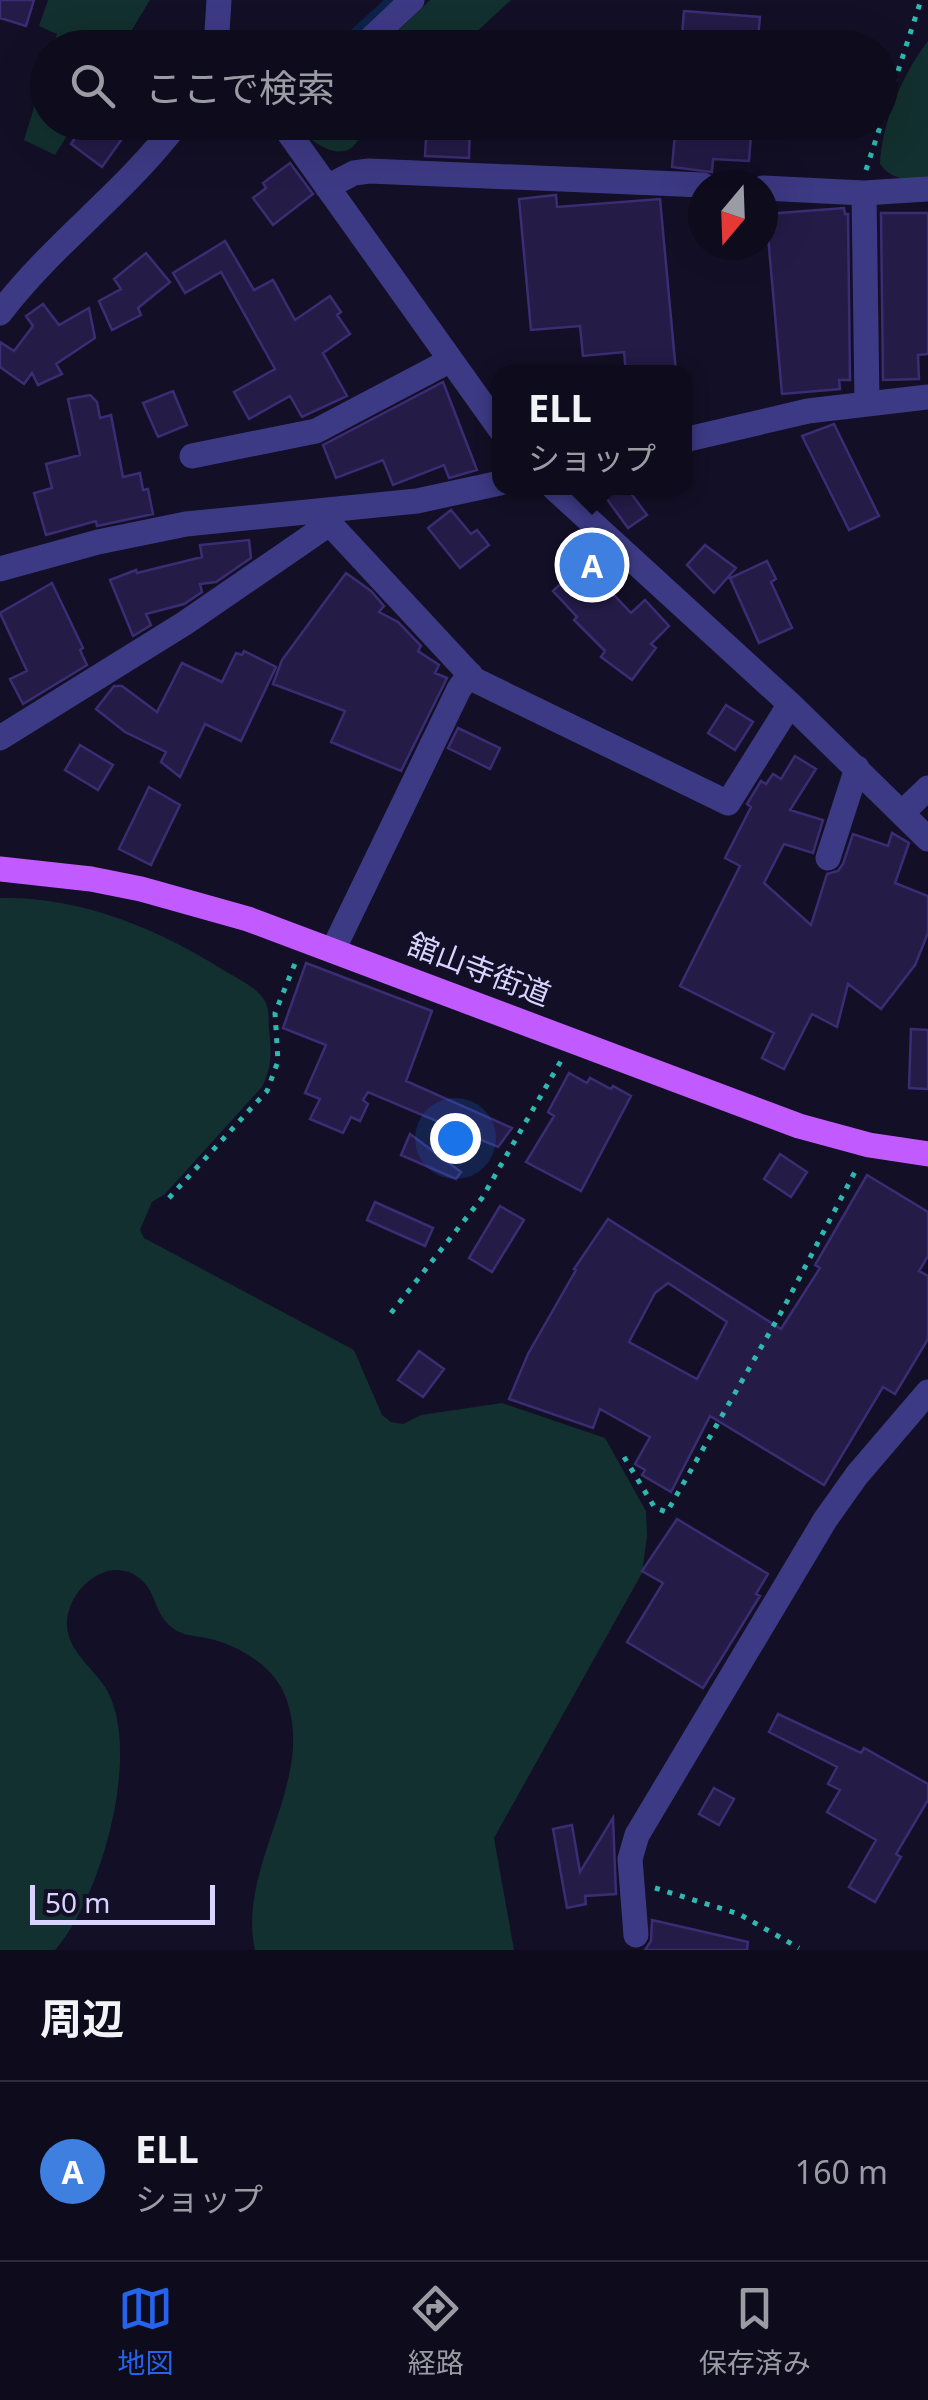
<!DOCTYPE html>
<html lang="ja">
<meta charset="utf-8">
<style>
body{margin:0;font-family:"Noto Sans","Noto Sans JP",sans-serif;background:#171425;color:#f1f3f6}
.compass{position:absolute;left:688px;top:170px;width:90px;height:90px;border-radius:50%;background:#0e0b1c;box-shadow:0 10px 40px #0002;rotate:199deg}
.scale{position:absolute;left:30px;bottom:25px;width:185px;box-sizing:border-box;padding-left:10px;border:5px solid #d9d4ff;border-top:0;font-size:28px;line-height:35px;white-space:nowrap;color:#d9d4ff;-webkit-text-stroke:8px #130f26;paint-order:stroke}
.you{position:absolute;left:455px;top:1138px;width:35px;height:35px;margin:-25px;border:8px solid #fff;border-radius:50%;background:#1a73e8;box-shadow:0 0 0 15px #1a73e833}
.badge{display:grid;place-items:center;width:65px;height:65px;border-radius:50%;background:#2563eb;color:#fff;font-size:32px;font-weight:700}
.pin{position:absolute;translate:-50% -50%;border:5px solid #fff;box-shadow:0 2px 10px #0006}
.popup{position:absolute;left:492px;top:365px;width:200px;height:130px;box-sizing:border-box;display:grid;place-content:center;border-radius:20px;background:#0e0b1c;filter:drop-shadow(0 2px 8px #0005);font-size:32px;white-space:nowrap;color:#9b9ba3}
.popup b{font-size:38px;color:#f1f3f6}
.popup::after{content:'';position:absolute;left:50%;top:100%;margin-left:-20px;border:20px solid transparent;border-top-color:#0e0b1c}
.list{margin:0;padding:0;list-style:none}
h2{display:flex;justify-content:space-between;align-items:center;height:130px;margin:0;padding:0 40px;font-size:42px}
h2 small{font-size:32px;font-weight:400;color:#9b9ba3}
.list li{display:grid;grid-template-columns:65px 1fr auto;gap:30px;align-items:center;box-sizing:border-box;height:180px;padding:0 40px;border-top:2px solid #2e2b3b}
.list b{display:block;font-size:38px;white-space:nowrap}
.list p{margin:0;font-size:32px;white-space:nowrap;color:#9b9ba3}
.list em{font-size:32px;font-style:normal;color:#9b9ba3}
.icon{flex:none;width:55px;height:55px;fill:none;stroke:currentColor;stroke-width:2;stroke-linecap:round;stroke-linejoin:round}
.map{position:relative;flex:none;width:928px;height:1950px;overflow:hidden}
.search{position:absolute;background:#0e0b1c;box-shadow:0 10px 40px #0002;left:30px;right:30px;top:30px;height:110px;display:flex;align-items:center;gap:25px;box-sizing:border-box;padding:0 35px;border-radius:55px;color:#9b9ba3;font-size:38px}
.sheet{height:310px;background:#0e0b1c}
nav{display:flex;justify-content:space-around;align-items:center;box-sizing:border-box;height:140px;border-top:2px solid #2e2b3b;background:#0e0b1c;font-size:28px;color:#9b9ba3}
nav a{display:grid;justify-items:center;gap:5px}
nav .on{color:#2563eb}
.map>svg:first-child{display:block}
.green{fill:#12302f}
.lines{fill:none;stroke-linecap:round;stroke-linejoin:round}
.stream{stroke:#0c2248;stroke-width:8}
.building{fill:#241b47;stroke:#3b2d73;stroke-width:2.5;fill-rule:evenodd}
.path{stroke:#2fb8b0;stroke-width:5;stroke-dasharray:5 8;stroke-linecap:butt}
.minor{stroke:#3d3a85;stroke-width:25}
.major{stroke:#c25bff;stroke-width:25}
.labels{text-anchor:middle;stroke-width:8;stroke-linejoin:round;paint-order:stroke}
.street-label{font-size:30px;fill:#d9d4ff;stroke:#130f26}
</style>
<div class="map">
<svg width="928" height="1950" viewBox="0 0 928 1950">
<rect width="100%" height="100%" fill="#130f26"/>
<!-- green -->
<path class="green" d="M48,0H150L121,48L53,47L57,34L39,26Z
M430,0H511L460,47L380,48Z
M928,41V179C907,180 893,181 880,164C882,122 903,73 928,41Z
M47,66L48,122L75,123L55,155L24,140Z
M295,123H358L362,131C350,171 311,144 295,123Z
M0,898C80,896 159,929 225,971C238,979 254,986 263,998C270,1008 268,1016 269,1028C271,1051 273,1065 262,1087L165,1194L152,1202L140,1230L144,1238L354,1350L382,1415L391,1422L403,1424L421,1415L502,1403L605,1438L646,1511L647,1536L642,1573L494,1838L514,1950H255C236,1865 317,1783 286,1698C275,1667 241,1647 211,1639C195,1635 182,1637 169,1625C156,1613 156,1598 147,1586C118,1549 70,1583 67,1621C65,1651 95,1668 108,1692C141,1756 101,1898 55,1950H0Z"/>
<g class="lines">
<!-- stream -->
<path class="stream" d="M337,48L390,0"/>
</g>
<!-- building -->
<path class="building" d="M0,0H34L26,26L0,18Z
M684,11L760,17L757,48H681Z
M86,122H134L102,167L71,144Z
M427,122H470L469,158L425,156Z
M676,122H752L749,161L713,159L712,172L672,167Z
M290,163L313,194L273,225L253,198L266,188L263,183Z
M556,195L557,207L660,199L676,372H626L624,352L583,356L580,326L531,330L519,199Z
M844,208L845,214H848L850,380H839L840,389L782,394L766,214Z
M881,213H928V354L918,355L919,379L883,380Z
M225,241L254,290L273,280L295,320L330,296L341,312L337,315L350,334L323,353L347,396L302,417L290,396L249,419L234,392L275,369L221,272L185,293L173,273Z
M146,253L170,282L138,308L141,315L112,330L99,301L121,289L114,279Z
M43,304L59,325L89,308L95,338L56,364L62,374L38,385L32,373L24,384L0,367V342L14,351L33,326L26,316Z
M443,382L477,470L449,478L444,465L393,485L383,460L336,478L323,445Z
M173,391L187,425L158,437L143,403Z
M90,395L97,402L100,418L111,415L123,477L140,473L143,490L148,489L153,514L97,526L96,521L46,535L34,493L52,488L46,464L80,455L68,399Z
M834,424L879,516L849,530L802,436Z
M614,488H627L647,515L628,528L604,495Z
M451,510L471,534L477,530L489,545L460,568L428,528Z
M249,540L251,558L216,582L200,584L202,592L184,604L146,614L151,625L133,636L110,580L136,570L137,573L202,557L200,545Z
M705,545L736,568L714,593L687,565Z
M767,561L776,579L771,582L792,628L759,643L730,578Z
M583,562L631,613L645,600L669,626L651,644L656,648L632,680L601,657L605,651L574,620L577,617L553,591Z
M346,573L371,591L384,606L379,612L398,622L421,646L418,651L439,665L435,673L447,678L401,771L331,742L345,711L273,684L282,660Z
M52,583L83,648L80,650L87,665L23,704L10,679L27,671L0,613Z
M244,651L276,667L241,741L205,724L180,777L161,762L166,752L125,732L96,709L114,686H122L157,712L182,663L222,682L236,653L242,655Z
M726,705L753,722L735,750L708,733Z
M458,728L500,748L490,769L448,748Z
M80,745L113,765L98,790L65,770Z
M795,756L816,769L790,810L823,820L813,853L784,844L764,883L811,925L827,874L838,871L843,864L853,834L888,846L892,833L909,843L895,883L928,896V933L915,965L881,1009L848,984L837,1027L812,1014L784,1069L762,1058L774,1033L680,986L740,866L725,858L751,807L747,804L761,781L766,784L773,774L781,779Z
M149,787L180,805L151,865L119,849Z
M306,963L432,1011L406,1081L512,1128L498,1147L368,1092L363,1100L368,1104L360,1121L351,1117L343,1133L310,1119L320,1099L305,1093L326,1045L283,1028Z
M911,1029L928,1030V1089L909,1088Z
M569,1073L587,1083L590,1078L611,1089L613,1086L631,1096L581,1191L526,1162L554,1116L548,1112Z
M410,1134L461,1172L456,1179L401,1155Z
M780,1154L807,1172L791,1197L764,1179Z
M867,1175L928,1212V1256L919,1271L928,1276V1339L895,1394L883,1387L824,1485L710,1416L671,1492L642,1475L645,1470L635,1464L650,1437L600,1409L593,1428L509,1399L528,1354L576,1270L574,1269L608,1219L781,1329L820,1268L815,1265ZM668,1283L727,1322L697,1379L629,1342L655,1293Z
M375,1202L433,1228L425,1246L367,1220Z
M500,1206L524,1220L492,1272L469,1258Z
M419,1351L444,1369L423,1397L398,1380Z
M677,1519L768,1574L756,1594L760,1596L703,1688L627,1642L663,1583L642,1571Z
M778,1714L861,1753L864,1748L928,1784V1800L896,1854L901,1857L875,1902L849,1887L876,1840L827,1812L840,1790L828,1784L837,1767L769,1732Z
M714,1788L734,1799L719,1825L699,1814Z
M613,1818L616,1894L585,1896L586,1904L567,1908L553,1829L572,1825L580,1872Z
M652,1920L748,1942L747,1950H645L651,1941Z"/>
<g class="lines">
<!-- path -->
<path class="path" d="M866,170L921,0
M169,1198L267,1091L278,1061L275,1013L296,961
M391,1313L482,1198L562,1059
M624,1457L655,1508L667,1512L783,1309L857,1168
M655,1888L739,1914L799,1948"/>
<!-- minor -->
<path class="minor" d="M216,48L219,0
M361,48L412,0
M281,122L500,429
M327,187L354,173L369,171L703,185
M763,188L864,193L928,189
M864,193L867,402
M0,313C53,243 126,192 178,122
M684,440L808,411L928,397
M192,456L316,431L449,361
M554,488L790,704L928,839
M318,511L475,680L728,803L790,704
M0,569L98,542L186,524L417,501L500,483
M0,738L185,623L329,524
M903,812L928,788
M828,858L857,768
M333,950L459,689L470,674
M636,1935L630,1859L637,1835L825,1520L857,1475L928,1392"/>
<!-- major -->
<path class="major" d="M0,869L91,879L141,889L248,919L799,1126L869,1145L928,1154"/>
</g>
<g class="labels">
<!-- street labels -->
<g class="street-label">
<text transform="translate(479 970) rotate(21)" y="10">舘山寺街道</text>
</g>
</g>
</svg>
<svg class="compass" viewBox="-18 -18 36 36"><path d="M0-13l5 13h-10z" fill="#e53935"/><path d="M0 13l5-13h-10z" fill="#9b9ba3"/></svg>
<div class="scale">50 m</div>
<div class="you"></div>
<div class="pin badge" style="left:592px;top:565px;background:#3f7fe0">A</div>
<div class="popup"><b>ELL</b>ショップ</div>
<div class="search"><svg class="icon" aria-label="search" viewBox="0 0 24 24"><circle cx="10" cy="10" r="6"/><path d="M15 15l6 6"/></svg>ここで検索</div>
</div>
<section class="sheet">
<h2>周辺<small></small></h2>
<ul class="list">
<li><span class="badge" style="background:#3f7fe0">A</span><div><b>ELL</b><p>ショップ</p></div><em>160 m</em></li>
</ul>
</section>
<nav>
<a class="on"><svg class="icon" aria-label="map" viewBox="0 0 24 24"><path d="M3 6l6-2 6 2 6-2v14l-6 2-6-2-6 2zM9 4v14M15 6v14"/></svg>地図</a>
<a><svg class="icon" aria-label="directions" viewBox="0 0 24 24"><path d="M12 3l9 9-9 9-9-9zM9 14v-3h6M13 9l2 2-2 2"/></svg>経路</a>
<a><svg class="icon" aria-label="saved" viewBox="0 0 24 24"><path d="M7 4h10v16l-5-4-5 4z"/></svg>保存済み</a>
</nav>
